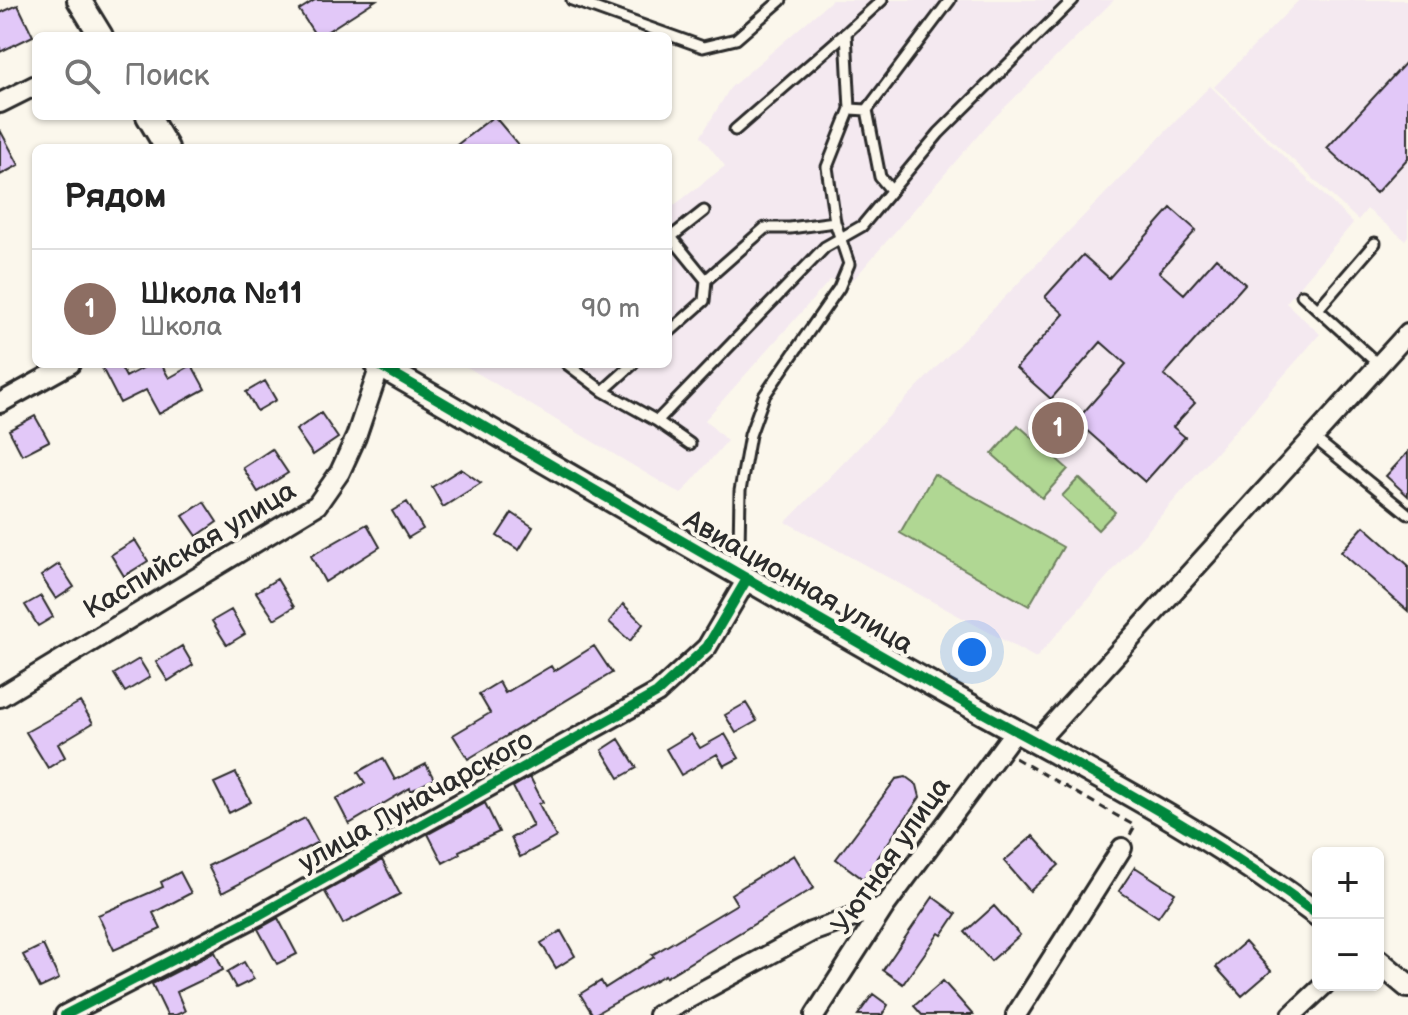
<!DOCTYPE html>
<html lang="ru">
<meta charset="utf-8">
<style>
body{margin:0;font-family:"Balsamiq Sans",sans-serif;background:#f6f6f6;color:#222}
.controls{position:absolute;right:24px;bottom:24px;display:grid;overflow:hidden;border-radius:12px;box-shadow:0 2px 6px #0004}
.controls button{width:72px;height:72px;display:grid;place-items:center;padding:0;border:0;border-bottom:2px solid #e0e0e0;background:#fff;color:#222;font:40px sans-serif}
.you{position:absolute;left:972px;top:652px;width:28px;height:28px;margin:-20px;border:6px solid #fff;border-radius:50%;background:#1a73e8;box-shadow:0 0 0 12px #1a73e833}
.badge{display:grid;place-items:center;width:52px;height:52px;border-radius:50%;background:#b45309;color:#fff;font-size:26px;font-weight:700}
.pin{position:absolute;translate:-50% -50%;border:4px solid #fff;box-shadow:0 2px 8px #0006}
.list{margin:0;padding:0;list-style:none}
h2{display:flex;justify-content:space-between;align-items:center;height:104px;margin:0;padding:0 32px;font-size:34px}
h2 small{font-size:26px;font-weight:400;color:#767676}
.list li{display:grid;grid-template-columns:52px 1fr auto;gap:24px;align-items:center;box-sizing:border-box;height:120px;padding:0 32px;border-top:2px solid #e0e0e0}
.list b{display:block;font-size:30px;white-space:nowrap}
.list p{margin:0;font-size:26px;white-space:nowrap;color:#767676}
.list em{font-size:26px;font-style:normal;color:#767676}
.icon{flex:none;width:44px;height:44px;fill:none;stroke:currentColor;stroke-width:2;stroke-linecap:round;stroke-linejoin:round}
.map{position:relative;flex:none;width:1408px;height:1015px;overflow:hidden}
.search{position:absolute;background:#fff;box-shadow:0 2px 6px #0004;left:32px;top:32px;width:640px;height:88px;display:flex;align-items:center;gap:20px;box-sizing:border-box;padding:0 28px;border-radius:12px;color:#767676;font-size:30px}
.panel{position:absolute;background:#fff;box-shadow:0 2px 6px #0004;left:32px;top:144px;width:640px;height:224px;border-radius:12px}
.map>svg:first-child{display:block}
.built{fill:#f4e9f0}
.green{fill:#b0d793;stroke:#6e815f;stroke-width:2}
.building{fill:#e2c8f8;stroke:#2b2b2b;stroke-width:2}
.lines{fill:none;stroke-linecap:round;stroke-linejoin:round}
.service-casing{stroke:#2b2b2b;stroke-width:15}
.minor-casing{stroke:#2b2b2b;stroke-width:24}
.tertiary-casing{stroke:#2b2b2b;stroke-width:28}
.path{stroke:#2b2b2b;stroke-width:3;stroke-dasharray:8 6;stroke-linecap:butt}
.service{stroke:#fbf7ec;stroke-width:9}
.minor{stroke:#fbf7ec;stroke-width:18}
.tertiary{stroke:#fbf7ec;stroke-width:22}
.cycleway-casing{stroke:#fbf7ec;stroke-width:15}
.cycleway{stroke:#00873e;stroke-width:10}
.labels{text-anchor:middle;stroke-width:8;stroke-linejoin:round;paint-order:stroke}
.street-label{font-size:28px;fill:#2b2b2b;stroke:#fbf7ec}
</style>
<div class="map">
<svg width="1408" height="1015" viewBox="0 0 1408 1015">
<rect width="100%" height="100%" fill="#fbf7ec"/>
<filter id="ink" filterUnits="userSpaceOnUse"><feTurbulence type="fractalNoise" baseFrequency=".0125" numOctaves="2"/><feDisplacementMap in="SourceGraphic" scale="16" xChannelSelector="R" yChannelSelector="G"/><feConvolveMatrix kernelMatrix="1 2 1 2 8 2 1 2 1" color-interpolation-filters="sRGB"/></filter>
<g filter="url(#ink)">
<!-- built -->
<path class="built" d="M832,0H1114L988,124L854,279L830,280L705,420L727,441L681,494L462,364H668V210L725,166L701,136L730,88Z
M1299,0H1408V236L1405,240L1367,209L1358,220L1214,87Z
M1210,86L1353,223L1286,303L1320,334L1036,658L786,522Z"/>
<!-- green -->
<path class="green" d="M1018,425L1068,469L1042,498L992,454Z
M934,474L1063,547L1029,606L900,533Z
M1079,478L1115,512L1098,530L1062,496Z"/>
<!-- building -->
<path class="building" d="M315,0H376L320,36H316L299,10Z
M18,5L33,36L0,52V13Z
M1408,60V158L1376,193L1327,148Z
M494,116L521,148H453Z
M0,130L19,165L0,175Z
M1171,208L1196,230L1159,272L1184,294L1216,258L1245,284L1164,375L1195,403L1173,427L1185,437L1145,482L1076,421L1126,364L1101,342L1051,399L1016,368L1064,314L1045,297L1083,255L1109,278Z
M100,364H119L126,377L150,364H161L169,378L192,365L205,389L159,414L146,390L120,403Z
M265,381L276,400L257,411L246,392Z
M321,413L338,438L313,455L296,430Z
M35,416L49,441L22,455L9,430Z
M272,449L288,473L258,492L243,468Z
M1408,452V496L1386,476Z
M461,469L481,483L443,507L432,487Z
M204,502L217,522L197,536L183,516Z
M407,502L423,529L408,538L392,511Z
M512,513L533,527L519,550L497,536Z
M367,524L380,547L325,582L311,556Z
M1364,526L1408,565V611L1341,552Z
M135,540L148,561L124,576L111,555Z
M59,564L74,587L56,599L41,576Z
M277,579L294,607L274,619L256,592Z
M41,596L53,617L38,626L25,605Z
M623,604L643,624L630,641L609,622Z
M231,610L245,634L227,645L212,621Z
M182,646L193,665L168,681L156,662Z
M594,646L612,673L468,759L453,735L490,713L479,694L499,682L505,693L551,666L554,671Z
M139,659L150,677L125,692L114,674Z
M80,702L93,723L58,744L65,757L48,768L26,732Z
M746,703L757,721L736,733L725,715Z
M691,734L700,748L725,734L739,758L724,766L717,754L681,775L666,749Z
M619,739L637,768L619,778L602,750Z
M383,758L395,780L426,764L434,779L411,791L410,788L349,824L336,799L365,783L358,772Z
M236,773L251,802L229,813L214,783Z
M530,777L543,802L539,804L556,837L520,857L511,838L533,826L513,787Z
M906,777L917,785L920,797L863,879L836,859L896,779Z
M485,803L499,832L459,851L460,854L443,863L428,834Z
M305,818L318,842L222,893L208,866Z
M1033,836L1059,865L1030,891L1004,861Z
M794,855L814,888L666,977L665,975L593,1015L580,994L601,981L605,988L654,957L652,955L737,904L731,894Z
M382,860L400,894L343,924L325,892Z
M1135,867L1175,893L1158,917L1119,891Z
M180,872L191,893L153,913L161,929L114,950L98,915L163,887L161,882Z
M933,897L956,914L942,935L939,933L903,984L883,970Z
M994,906L1020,935L991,961L965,932Z
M278,918L297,954L277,964L258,929Z
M561,931L575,956L556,968L541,943Z
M1245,942L1271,971L1242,996L1216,967Z
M43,945L59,979L40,988L23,955Z
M215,952L223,970L177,992L185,1011L176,1015H167L152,984Z
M244,962L254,979L236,988L227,972Z
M943,981L973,1015H922L914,1006Z
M873,994L888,1005L882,1015H858Z"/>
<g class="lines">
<!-- service casing -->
<g class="service-casing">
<path id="service" d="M572,0L703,47L736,39L781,0
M850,109L867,110L950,0
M867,110L880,177L891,190
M735,130L846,33
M704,211L671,237L706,280L765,228H790L835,222
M1302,295L1379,365
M1318,309L1375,243
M668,333L704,301L706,280
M567,364L603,391L633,364
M603,391L657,421L690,444
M657,421L825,247L862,226L939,133L1073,0
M1313,437L1408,514
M732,568L739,549L740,491L750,435L764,396L839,288L849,264L835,222L827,167L850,109L846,33L882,0"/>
</g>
<!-- minor casing -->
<g class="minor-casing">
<path id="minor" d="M0,103L36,85
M0,403L70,364
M0,697L317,505L340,472L356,437L380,366
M1036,743L1408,333
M65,1015L259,915L657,693L707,647L747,579
M658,1015L811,932L885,906
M815,1015L885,906L1015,731
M1016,1015L1122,848
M1292,1015L1324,985"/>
</g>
<!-- tertiary casing -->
<g class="tertiary-casing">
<path id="tertiary" d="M79,0L101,36
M148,116L167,148
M377,364C562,471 747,580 933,685C1064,759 1198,825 1318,915
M1378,961L1408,986"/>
</g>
<!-- path -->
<path class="path" d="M1015,758L1135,826L1130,835"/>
<!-- service -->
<use href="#service" class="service"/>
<!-- minor -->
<use href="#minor" class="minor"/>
<!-- tertiary -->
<use href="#tertiary" class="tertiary"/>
<!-- cycleway casing -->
<g class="cycleway-casing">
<path id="cycleway" d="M377,364C562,471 747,580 933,685C1064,759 1198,825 1318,915
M65,1015L259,915L657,693L707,647L747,579"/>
</g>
<!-- cycleway -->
<use href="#cycleway" class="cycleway"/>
</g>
</g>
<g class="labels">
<!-- street labels -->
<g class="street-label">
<text transform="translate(189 549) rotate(-31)" y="10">Каспийская улица</text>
<text transform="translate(799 581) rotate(30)" y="10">Авиационная улица</text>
<text transform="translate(415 800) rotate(-29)" y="10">улица Луначарского</text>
<text transform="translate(890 855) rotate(-55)" y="10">Уютная улица</text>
</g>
</g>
</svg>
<div class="controls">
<button>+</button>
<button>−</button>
</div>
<div class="you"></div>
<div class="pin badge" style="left:1058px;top:428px;background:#8d6e63">1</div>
<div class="search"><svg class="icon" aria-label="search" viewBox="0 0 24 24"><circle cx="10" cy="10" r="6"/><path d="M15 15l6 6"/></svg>Поиск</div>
<section class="panel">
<h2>Рядом<small></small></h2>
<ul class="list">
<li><span class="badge" style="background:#8d6e63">1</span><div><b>Школа №11</b><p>Школа</p></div><em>90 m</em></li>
</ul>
</section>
</div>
